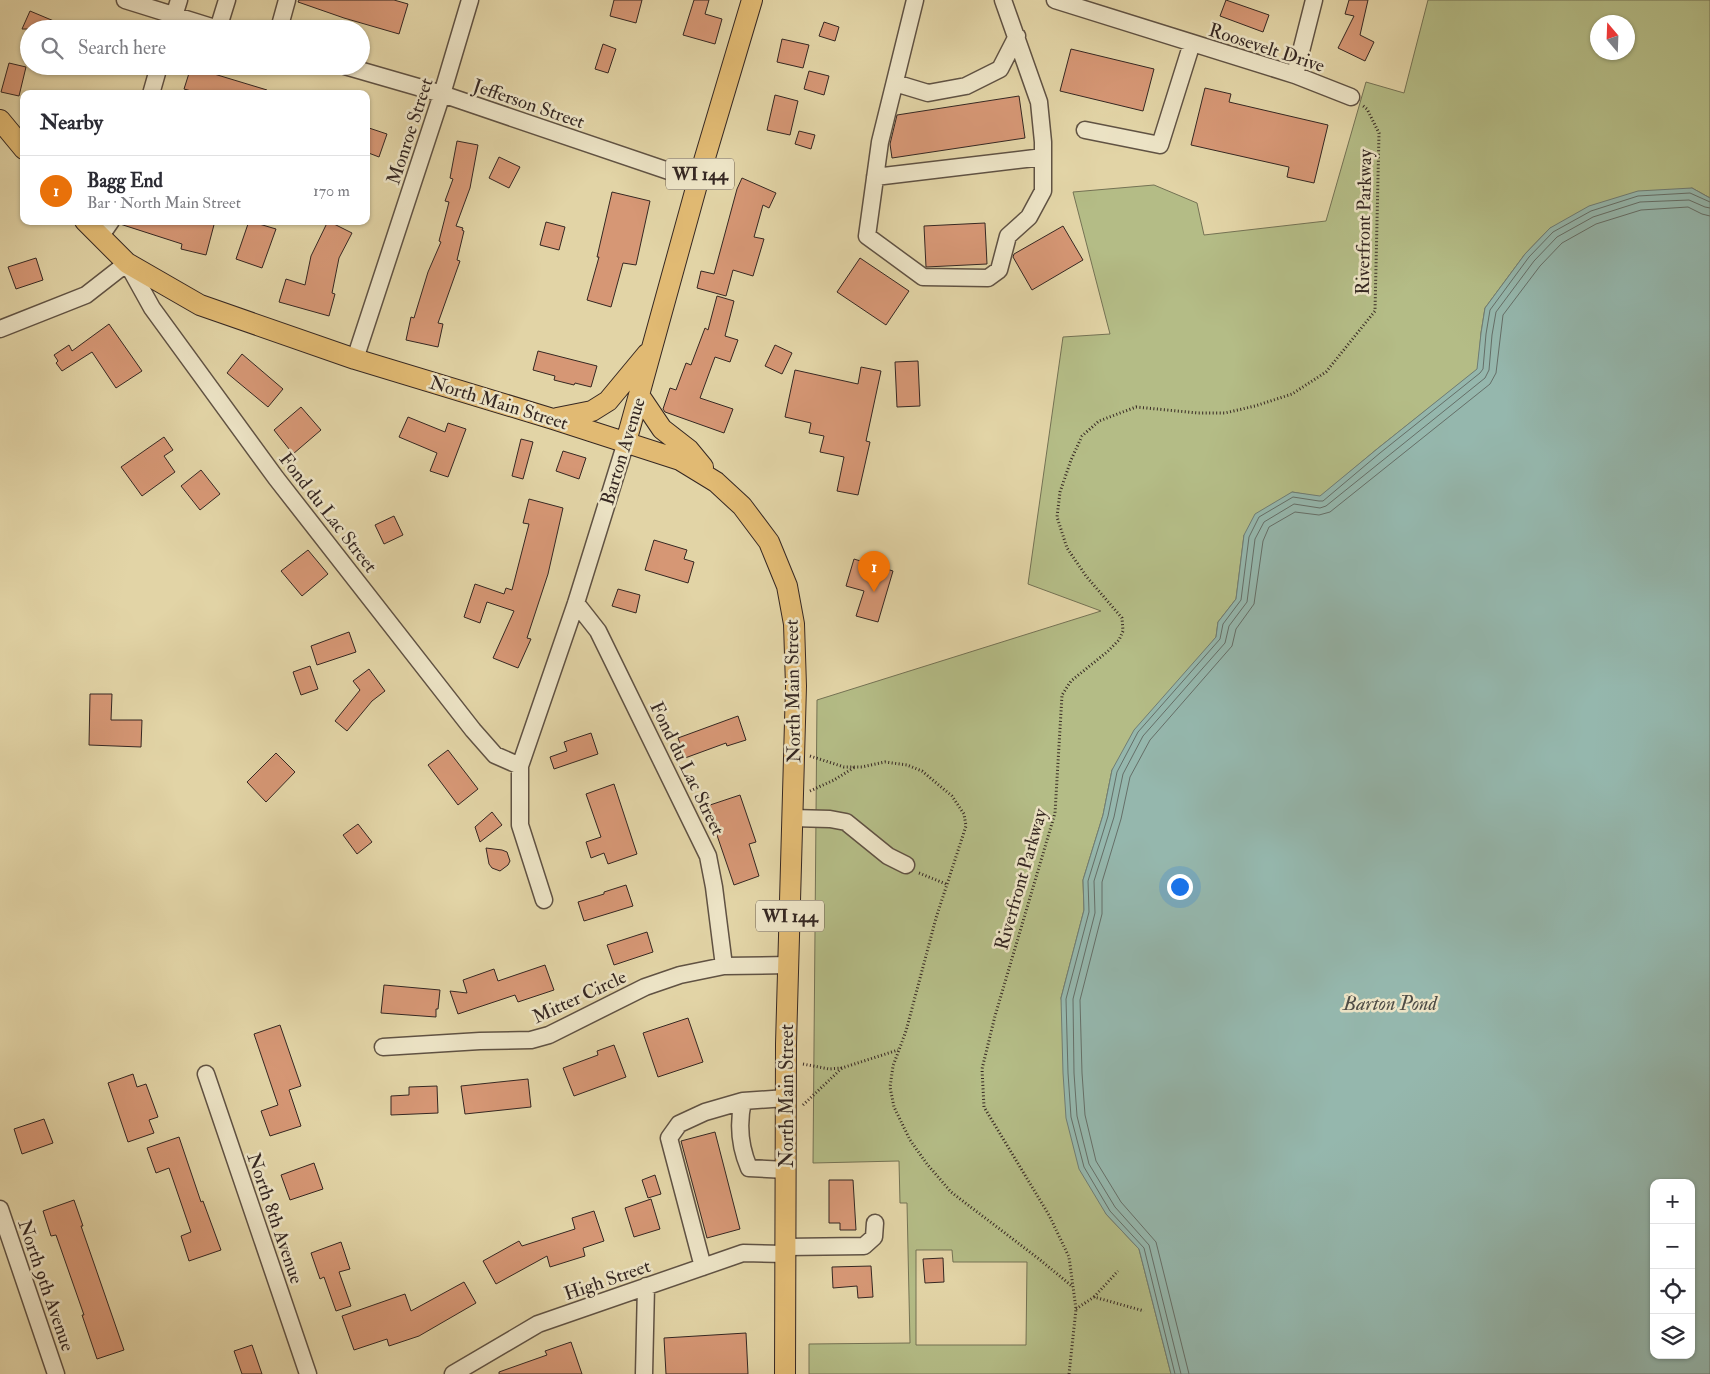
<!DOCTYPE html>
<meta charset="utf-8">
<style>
body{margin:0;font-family:"IM FELL Double Pica",serif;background:#f2f2f3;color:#2b2b33}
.controls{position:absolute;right:15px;bottom:15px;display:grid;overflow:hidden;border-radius:10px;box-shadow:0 1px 4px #0004}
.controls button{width:45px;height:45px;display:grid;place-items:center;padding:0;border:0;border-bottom:1px solid #e1e1e2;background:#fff;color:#2b2b33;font:25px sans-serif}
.compass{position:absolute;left:1590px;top:15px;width:45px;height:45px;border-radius:50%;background:#fff;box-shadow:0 1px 4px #0004;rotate:341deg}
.you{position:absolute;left:1179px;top:886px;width:18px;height:18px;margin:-12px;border:4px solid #fff;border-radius:50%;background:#1a73e8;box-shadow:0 0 0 8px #1a73e833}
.badge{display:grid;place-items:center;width:32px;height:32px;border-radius:50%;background:#8f2418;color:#fff;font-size:16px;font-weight:700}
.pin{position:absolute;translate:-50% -41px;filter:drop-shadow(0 1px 2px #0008)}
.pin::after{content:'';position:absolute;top:26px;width:18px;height:15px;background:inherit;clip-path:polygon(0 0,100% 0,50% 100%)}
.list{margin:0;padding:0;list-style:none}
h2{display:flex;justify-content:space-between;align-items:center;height:65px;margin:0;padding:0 20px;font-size:21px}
h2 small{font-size:16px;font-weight:400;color:#7c7c81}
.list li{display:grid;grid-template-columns:32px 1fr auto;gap:15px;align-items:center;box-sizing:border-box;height:70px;padding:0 20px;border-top:1px solid #e1e1e2}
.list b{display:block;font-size:19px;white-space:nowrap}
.list p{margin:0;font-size:16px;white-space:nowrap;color:#7c7c81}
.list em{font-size:16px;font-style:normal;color:#7c7c81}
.icon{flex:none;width:28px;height:28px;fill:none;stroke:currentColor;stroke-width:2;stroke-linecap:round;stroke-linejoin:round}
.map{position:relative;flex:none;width:1710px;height:1374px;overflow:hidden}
.search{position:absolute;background:#fff;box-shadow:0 1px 4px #0004;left:20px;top:20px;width:350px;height:55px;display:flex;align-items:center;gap:12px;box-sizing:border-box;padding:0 18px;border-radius:28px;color:#7c7c81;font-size:19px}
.panel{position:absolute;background:#fff;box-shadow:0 1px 4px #0004;left:20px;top:90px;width:350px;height:135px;border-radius:10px}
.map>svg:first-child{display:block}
.green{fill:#b4bc86;stroke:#747254;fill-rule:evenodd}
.water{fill:#95b7ad;stroke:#6f7d75;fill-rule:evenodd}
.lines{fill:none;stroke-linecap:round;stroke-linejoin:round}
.shore{stroke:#656f68;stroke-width:1}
.building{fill:#d69775;stroke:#352722}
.minor-casing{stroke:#605243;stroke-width:19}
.major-casing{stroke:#352722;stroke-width:22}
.path{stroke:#352722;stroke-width:3;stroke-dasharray:1 2.5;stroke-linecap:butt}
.minor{stroke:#ece3c5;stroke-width:16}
.major{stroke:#e1ba73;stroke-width:20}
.labels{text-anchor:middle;stroke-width:5;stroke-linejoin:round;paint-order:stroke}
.shield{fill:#ece3c5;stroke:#6c5f53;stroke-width:1}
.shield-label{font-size:18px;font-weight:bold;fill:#352722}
.street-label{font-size:19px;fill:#352722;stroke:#ece3c5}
.water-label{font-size:20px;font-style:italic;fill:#4d4b45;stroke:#ece3c5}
</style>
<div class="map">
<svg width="1710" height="1374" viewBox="0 0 1710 1374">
<rect width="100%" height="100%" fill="#e2d4a6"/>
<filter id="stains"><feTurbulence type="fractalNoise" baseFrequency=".004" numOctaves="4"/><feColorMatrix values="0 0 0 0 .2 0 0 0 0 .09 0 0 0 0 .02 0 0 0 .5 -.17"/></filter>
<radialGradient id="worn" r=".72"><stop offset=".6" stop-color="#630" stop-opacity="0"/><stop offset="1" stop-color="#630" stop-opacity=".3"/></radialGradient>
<!-- green -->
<path class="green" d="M1428,0H1710V198L1692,188L1550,228L1525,254L1485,308L1481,333L1478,369L1377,449L1320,497L1292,492L1244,535L1236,599L1218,622L1216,637L1112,770L1103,815L1083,880L1084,910L1061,998L1106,1214L1139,1249L1171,1374H809V1344L910,1343L907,1203H900L899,1161L813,1163L817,700L1101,611L1028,584L1063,337L1110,334L1073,192L1154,185L1197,203L1204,235L1326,221L1366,82L1404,93ZM1598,22H1628V52H1598ZM916,1250H952L953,1262H1027L1026,1345H916Z"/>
<!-- water -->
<path class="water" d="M1692,188L1710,198V1374H1171L1139,1249L1106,1214L1079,1169L1066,1118L1063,1073L1061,998L1084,910L1083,880L1103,815L1112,770L1134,730L1216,637L1218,622L1236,599L1244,535L1255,514L1292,492L1320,496L1377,449L1477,369L1481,333L1485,308L1525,254L1550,228L1589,206L1638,191ZM1654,1183H1691V1355H1654Z"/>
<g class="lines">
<!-- shore -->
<path class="shore" d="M1175,1374L1144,1248L1110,1211L1084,1167L1071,1117L1068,1073L1066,999L1089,912L1088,881L1108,816L1117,772L1138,732L1220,639L1223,624L1241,600L1249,537L1259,517L1293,497L1319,501H1323L1380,453L1480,373L1483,369L1486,334L1490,310L1529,257L1553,232L1591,211L1638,196L1690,193L1710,202
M1181,1374L1149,1245L1115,1207L1089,1164L1077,1116L1074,1073L1073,999L1095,913L1094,881L1114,817L1123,774L1143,736L1225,643L1229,626L1247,602L1255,539L1264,522L1294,504L1320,508L1326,506L1485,378L1489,370L1492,335L1496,312L1534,261L1557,237L1593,217L1640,202L1689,200L1705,207L1710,208
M1189,1374L1156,1242L1121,1202L1096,1161L1085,1115L1082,1073L1080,1000L1102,914V882L1121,819L1130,777L1150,740L1232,646L1236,629L1254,604L1263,541L1269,527L1295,512L1319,515L1330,512L1490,384L1496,373L1503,315L1540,266L1562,243L1596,224L1641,210L1688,207L1702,214L1710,216"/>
</g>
<!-- building -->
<path class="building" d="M299,0H394L408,4L399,34L344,18L298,2Z
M614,0H642L636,23L610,16Z
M694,0H709L705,14L722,19L715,44L683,35Z
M1226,0L1269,15L1263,32L1220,16Z
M1349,0H1368L1360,35L1374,42L1365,61L1338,48L1354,16L1345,14Z
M30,11L73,29H22Z
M824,22L839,27L835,41L819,36Z
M782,39L809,45L803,68L777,62Z
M603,44L616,49L608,73L595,69Z
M1071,49L1154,69L1143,111L1060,91Z
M9,63L26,67L19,96L1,92Z
M191,67L267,90L266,94H202L184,89Z
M809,71L829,76L824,95L804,89Z
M1205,88L1231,94L1229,102L1328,125L1314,183L1287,177L1289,167L1191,145Z
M775,95L798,101L790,135L767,130Z
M1019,96L1025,138L892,158L890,144L897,115Z
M366,127L387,134L379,157L366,152Z
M799,131L815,135L811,149L795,144Z
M457,141L478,145L470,188L456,226L463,228L462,230L464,231L457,260L460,261L438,323L443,324L438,347L406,340L411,317L414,318L428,272L441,242L439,241L449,202L445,201L453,179L450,178Z
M499,157L520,167L509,188L489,178Z
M742,178L776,193L769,208L763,205L754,237L764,239L753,276L733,270L726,296L697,288L701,271L714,274L737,189Z
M612,192L650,201L636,265L623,263L611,307L587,300L599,257H597Z
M121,221H215L206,255L181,249L182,244L120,224Z
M249,221L276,229L262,268L236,259Z
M328,221L352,233L339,258L332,293L335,294L329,316L279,302L286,279L305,285L311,256Z
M546,222L565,227L559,250L540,245Z
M985,223L987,264L926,267L924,226Z
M1063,226L1083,260L1032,290L1013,257L1014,254Z
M36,258L43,280L16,289L8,267Z
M860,258L909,291L886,325L837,292Z
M717,296L734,301L725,336L738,340L730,362L715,357L700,398L733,409L724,433L665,412L663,409L670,388L676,390L686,363L691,365L705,328L708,330Z
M109,324L142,371L116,388L92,352L62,371L56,363L58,361L54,355L69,345L72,351Z
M775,345L792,353L782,374L765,366Z
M538,351L597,366L591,387L575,383L574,385L554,380L555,376L533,370Z
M242,354L283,389L268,407L227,373Z
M918,361L920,406L897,407L895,362Z
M861,367L881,371L866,441L870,442L858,495L837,491L844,457L820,452L824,436L809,433L811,423L785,417L795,370L858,384Z
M301,407L321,430L293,454L274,430Z
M408,417L445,432L448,423L466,429L448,477L430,471L437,453L399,437Z
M164,437L173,450L164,456L175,472L142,496L121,467Z
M521,439L533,442L523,479L512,476Z
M563,451L586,458L579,479L556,471Z
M201,470L220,494L200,510L181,486Z
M529,499L563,508L548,574L527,638L531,639L518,668L493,658L514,611L487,602L480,623L464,617L475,584L504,594L506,588L512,590L529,524L523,523Z
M394,516L403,535L384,544L375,525Z
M654,540L687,550L684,559L694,562L688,583L645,570Z
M308,550L328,574L302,596L281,571Z
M854,559L893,571L878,622L856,616L864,591L846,586Z
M618,589L640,595L636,613L612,606Z
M349,632L356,652L317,665L311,646Z
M310,666L318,689L301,695L293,672Z
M369,669L385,691L372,701L347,731L335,721L360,690L353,681Z
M90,694H112L111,720H142L141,747L89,745Z
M738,716L746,740L727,746L726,743L685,758L678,738Z
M591,733L598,754L554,769L550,757L567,751L564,742Z
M448,750L478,789L458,805L428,765Z
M276,753L295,772L266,802L247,782Z
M614,784L637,854L608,864L604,853L591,858L586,842L601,837L586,794Z
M740,795L756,842L749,844L759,876L734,885L707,806Z
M492,812L502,825L480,842L475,827Z
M358,824L372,842L357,854L343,835Z
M486,848L502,850L507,852L510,861L508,865L500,871L492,868L489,864Z
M626,885L633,906L584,921L578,902L604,894V892Z
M647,932L653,952L614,965L607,945Z
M545,965L554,990L518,1002L515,995L458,1014L450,991L467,993L463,980L494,969L498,981Z
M384,985L440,990L438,1009H436V1017L381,1013Z
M688,1018L703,1062L658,1077L643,1033Z
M280,1025L301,1086L289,1090L301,1126L270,1136L261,1111L278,1105L254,1034Z
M614,1045L626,1077L574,1096L563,1068L598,1055L597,1051Z
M133,1074L137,1087L146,1084L158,1117L149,1120L154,1133L128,1142L108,1083Z
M528,1079L531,1107L465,1114L461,1086Z
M437,1086L438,1113L391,1115V1096L409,1095V1087Z
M44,1119L53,1143L22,1154L14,1129Z
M715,1132L740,1229L707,1238L681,1141Z
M179,1137L201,1202L203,1201L221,1250L189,1261L181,1236L191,1232L169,1168L156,1173L147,1148Z
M314,1163L323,1189L290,1200L281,1175Z
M655,1175L661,1194L648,1198L642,1180Z
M829,1180H853L856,1230H840V1223H829Z
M651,1199L660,1229L634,1237L625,1208Z
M74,1200L83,1226H81L124,1350L97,1359L82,1315H84L56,1235L51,1236L43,1211Z
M594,1211L604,1241L583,1248L585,1256L550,1267L547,1256L496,1284L483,1261L519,1241L522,1246L575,1229L572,1218Z
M341,1242L350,1269L339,1272L351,1306L336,1311L324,1277L320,1279L311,1253Z
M943,1258L944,1282L925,1283L923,1259Z
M871,1266L873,1297L858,1298L857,1286L833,1288L832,1267Z
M464,1282L476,1303L419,1336L389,1346L387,1339L354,1350L342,1316L405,1294L411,1311Z
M746,1333L748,1374H666L664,1338Z
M571,1342L582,1374H499V1372L547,1355L545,1351Z
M252,1345L262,1374H242L234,1351Z"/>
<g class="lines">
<!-- minor casing -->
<g class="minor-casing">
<path id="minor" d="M125,0L218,29L227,0
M915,0L880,142L867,236L923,277L988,278L999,270L1008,236L1029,217L1043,191V142L1039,102L1003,0
M1055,0L1295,75L1351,97
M170,29L179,0
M279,29L287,0
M345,66L442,94L698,181
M1295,75L1314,0
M895,83L928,93L966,86L1000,69L1017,36
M151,94L159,66
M1085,130L1160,145L1192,43
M875,177L1043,157
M100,237L111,221
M0,329L86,295L127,263L152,308L276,478L473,730L495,755L520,766
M355,359L442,94L470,0
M576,603L598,631L708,856L714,887L724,966
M792,818L830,819L846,822L888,856L906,865
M544,900L520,825V766L576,603L626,442
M383,1047L480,1041L531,1040L549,1035L645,987L680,975L724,966L789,965
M206,1074L308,1374
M743,1101C738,1123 740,1147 749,1168L786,1170
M0,1209L56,1374
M785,1247L864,1246L874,1237L875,1223
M703,1267L669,1138L679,1124L705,1112L743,1101L786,1098
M453,1374L538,1324L743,1253L785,1254
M644,1374L646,1286"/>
</g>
<!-- major casing -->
<g class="major-casing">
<path id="major" d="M0,120L24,149
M85,221L127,263L200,305L355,359L553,419L680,460L716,482L742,506L769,542L787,586L794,624L796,686L786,1044L785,1374
M639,395L662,429L689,450L703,467
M557,418L592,411L608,401L647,354
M626,442L698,181L752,0"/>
</g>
<!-- path -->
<path class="path" d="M810,756L844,767H862L885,762L907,765L922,771L952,796L964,814L966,826L936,918L906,1031L893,1066L890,1087L894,1107L910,1140L927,1164L951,1192L1039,1259L1073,1287
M810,791L834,780L855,767
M919,873L946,884
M803,1064L829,1069L842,1068L898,1050
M803,1105L842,1068
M1094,1297L1118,1271
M1076,1309L1094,1297L1144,1311
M1069,1374L1076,1309L1069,1257L1049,1215L984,1107L982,1069L995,1016L1055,813L1062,695L1071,681L1107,652L1119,640L1123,631L1122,618L1086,576L1067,548L1057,517L1060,492L1071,460L1082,436L1099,421L1136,407L1198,413H1225L1255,406L1292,394L1326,372L1375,311L1379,133L1367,109L1362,105"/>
<!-- minor -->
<use href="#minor" class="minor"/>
<!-- major -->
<use href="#major" class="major"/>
</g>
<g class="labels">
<!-- shield labels -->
<g class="shield">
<rect x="666" y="158.5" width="68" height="31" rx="4"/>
<rect x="756" y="900.5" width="68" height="31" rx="4"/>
</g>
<g class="shield-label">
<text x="700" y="180">WI 144</text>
<text x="790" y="922">WI 144</text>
</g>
<!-- street labels -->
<g class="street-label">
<text transform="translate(1267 47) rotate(18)" y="7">Roosevelt Drive</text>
<text transform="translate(529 103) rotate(19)" y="7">Jefferson Street</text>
<text transform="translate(409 131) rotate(-72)" y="7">Monroe Street</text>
<text transform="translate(1363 222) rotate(-89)" y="7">Riverfront Parkway</text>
<text transform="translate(499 402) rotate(17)" y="7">North Main Street</text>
<text transform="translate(622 451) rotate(-73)" y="7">Barton Avenue</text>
<text transform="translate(329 512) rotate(52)" y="7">Fond du Lac Street</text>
<text transform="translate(792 691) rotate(-91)" y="7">North Main Street</text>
<text transform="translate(688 768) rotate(64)" y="7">Fond du Lac Street</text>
<text transform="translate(1020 879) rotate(-74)" y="7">Riverfront Parkway</text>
<text transform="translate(579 996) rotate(-25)" y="7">Mitter Circle</text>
<text transform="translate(786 1096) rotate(-90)" y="7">North Main Street</text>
<text transform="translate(276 1218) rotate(71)" y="7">North 8th Avenue</text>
<text transform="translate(607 1279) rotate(-19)" y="7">High Street</text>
<text transform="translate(47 1285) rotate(71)" y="7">North 9th Avenue</text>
</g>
<!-- water labels -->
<g class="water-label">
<text x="1390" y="1010">Barton Pond</text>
</g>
</g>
<rect width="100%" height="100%" filter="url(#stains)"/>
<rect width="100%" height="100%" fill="url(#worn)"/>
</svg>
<div class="controls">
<button>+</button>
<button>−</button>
<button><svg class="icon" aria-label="locate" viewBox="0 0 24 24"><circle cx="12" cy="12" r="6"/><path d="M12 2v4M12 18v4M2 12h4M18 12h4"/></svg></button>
<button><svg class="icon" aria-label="layers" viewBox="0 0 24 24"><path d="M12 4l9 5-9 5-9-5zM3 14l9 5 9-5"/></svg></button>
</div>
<svg class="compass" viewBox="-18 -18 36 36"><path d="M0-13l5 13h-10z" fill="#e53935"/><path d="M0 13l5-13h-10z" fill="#7c7c81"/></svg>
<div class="you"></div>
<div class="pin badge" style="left:874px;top:592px;background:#e8710a">1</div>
<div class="search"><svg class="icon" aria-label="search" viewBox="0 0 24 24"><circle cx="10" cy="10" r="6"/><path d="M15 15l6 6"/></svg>Search here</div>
<section class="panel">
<h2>Nearby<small></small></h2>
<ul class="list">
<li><span class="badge" style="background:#e8710a">1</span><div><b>Bagg End</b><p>Bar · North Main Street</p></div><em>170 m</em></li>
</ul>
</section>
</div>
